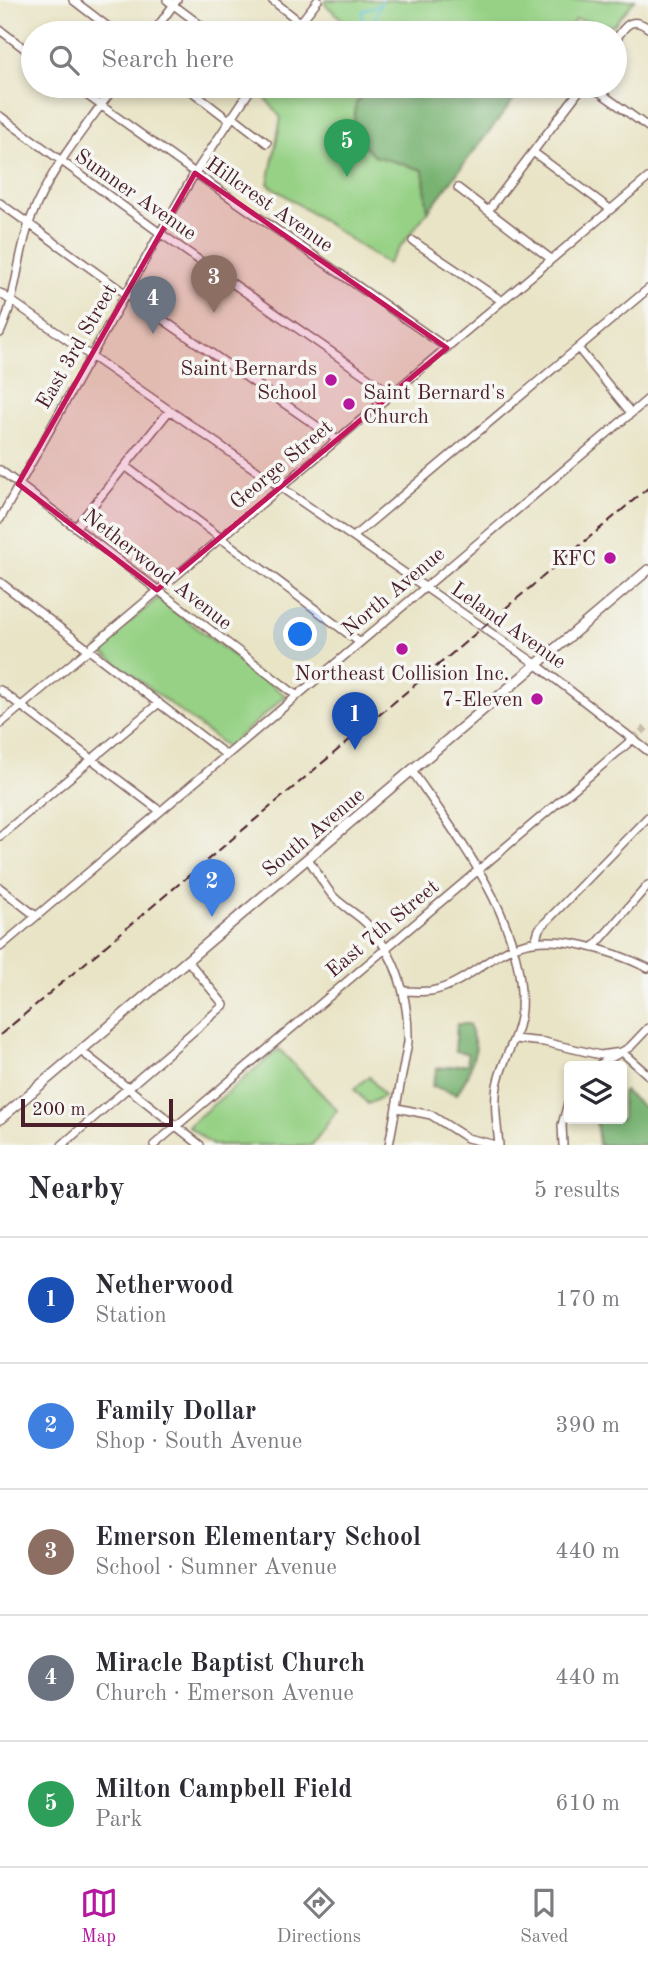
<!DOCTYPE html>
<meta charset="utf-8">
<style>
body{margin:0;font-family:"Old Standard TT",serif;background:#f7f7f7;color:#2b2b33}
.controls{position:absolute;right:21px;bottom:21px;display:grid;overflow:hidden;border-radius:7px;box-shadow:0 4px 10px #0003}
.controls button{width:63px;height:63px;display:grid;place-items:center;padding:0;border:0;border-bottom:2px solid #e1e1e2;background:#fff;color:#2b2b33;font:35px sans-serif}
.scale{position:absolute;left:21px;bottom:18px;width:152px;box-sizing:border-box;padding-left:7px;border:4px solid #4a1f2b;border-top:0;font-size:19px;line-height:24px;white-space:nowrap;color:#4a1f2b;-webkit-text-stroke:5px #f6f6f2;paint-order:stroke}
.you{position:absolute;left:301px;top:635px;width:24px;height:24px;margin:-18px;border:5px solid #fff;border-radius:50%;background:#1a73e8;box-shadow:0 0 0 10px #1a73e833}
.badge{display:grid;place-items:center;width:46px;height:46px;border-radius:50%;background:#b5179e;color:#fff;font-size:23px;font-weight:700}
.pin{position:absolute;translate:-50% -58px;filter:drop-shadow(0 2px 4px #0008)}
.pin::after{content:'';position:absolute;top:37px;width:24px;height:21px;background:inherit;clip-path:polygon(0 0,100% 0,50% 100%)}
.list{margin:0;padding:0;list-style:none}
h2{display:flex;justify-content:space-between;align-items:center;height:91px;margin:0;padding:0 28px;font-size:30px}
h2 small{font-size:23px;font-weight:400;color:#7c7c81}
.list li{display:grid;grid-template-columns:46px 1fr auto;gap:21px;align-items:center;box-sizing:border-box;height:126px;padding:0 28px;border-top:2px solid #e1e1e2}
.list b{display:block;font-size:26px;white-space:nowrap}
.list p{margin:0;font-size:23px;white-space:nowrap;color:#7c7c81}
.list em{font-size:23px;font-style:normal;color:#7c7c81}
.icon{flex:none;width:38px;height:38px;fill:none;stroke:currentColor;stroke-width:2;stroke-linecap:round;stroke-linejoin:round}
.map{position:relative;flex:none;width:648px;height:1145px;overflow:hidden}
.search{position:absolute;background:#fff;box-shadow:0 4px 10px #0003;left:21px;right:21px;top:21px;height:77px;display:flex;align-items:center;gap:18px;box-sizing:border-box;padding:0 24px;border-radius:38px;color:#7c7c81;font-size:26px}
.sheet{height:721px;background:#fff}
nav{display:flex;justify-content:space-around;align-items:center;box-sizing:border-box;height:98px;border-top:2px solid #e1e1e2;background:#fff;font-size:19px;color:#7c7c81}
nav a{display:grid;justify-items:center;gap:4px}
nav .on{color:#b5179e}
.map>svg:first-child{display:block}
.green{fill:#96d185;stroke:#707858;stroke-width:2}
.forest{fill:#78b372;stroke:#61694e;stroke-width:2}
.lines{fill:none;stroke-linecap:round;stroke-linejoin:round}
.stream{stroke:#55bdd3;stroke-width:2}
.minor-tunnel{stroke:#c9bda7;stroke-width:7;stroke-dasharray:7 3.5;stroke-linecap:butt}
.minor-casing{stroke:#826461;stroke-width:10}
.major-casing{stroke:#826461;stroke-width:12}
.minor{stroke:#fff;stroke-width:7}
.major{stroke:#fff;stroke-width:9}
.rail{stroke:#4a1f2b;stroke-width:2;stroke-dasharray:10 5;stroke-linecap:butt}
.marked{fill:#c2185b;fill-opacity:0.2;stroke:#c2185b;stroke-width:5;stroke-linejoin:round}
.poi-dot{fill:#b5179e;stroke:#f6f6f2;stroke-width:2.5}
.labels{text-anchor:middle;stroke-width:7;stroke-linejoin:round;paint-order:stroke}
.street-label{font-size:21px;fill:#4a1f2b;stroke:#f6f6f2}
.poi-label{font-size:21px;fill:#4a1f2b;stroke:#f6f6f2;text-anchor:end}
</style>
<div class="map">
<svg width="648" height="1145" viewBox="0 0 648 1145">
<rect width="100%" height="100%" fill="#f6f6f2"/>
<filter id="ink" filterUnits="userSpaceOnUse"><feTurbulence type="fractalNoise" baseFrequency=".0143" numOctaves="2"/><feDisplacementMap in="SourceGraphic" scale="14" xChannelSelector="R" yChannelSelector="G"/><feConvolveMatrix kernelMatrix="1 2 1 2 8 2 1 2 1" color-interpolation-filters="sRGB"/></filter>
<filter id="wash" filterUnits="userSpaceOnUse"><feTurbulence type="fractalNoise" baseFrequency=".00686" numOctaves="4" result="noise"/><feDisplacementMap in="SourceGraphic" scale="28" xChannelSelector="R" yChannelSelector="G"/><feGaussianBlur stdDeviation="1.57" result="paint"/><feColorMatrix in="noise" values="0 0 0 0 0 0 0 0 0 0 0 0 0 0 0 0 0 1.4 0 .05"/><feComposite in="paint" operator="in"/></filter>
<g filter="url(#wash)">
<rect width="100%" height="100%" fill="#e9e4c6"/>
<!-- green -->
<path class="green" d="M327,0H635L613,26L576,19L565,33H347L350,27L324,3Z
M261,86H373L356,103L375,156L423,170L428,211L387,264L268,184L281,118L258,89Z
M158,598L286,696L227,747L98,649Z
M279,1049L337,1110L312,1145H212L188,1126Z
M369,1076L384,1096L368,1104L354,1089Z"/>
<!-- forest -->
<path class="forest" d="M373,86H524L428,211L423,170L375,156L352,136L356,103Z
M457,1024H469L476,1048L468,1075L457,1094L432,1086L437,1069L468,1064L467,1053L455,1051Z
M624,1091L648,1111V1145H599L596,1120L622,1119V1093Z"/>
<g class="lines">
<!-- stream -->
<path class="stream" d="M363,31L362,11L381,4
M362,33L376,16L382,0
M291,86H312"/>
</g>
</g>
<g filter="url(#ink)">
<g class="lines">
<!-- minor-tunnel -->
<path class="minor-tunnel" d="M633,739L648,726"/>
<!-- minor casing -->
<g class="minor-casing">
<path id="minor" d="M73,0L116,33
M167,0L211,33
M272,0L300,22
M0,30L33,55
M153,33L177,0
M292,33L318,0
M615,41C624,27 631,15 648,28
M74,86L195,173L447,348
M185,86L229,120
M591,86L648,127
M0,116L160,233L392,394
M232,116L267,143
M533,152L610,209
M458,188L551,259
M0,203L133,299L337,440
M488,211L583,86
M413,241L502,301
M0,293L536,664L648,751
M0,333C17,297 17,255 31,218C50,169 85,128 115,86
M578,348L631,413
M125,466L359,642
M0,470L296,695
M0,519L160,233L195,173L253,86
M76,527L169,411
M353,537L648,289
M0,582L225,754
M0,690L160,811
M0,724L648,178
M412,771C459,839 526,923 521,1010C519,1035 504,1057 498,1081C493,1102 497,1124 499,1145
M0,836L159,703
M308,859C317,871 323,884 332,895C342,906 356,913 366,923C397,955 409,999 408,1042L389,1145
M0,888L36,916
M535,942L539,929L648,817
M0,947L648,399
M593,948L648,885
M403,991C412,991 422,992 431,991C463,986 487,956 517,946C555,932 613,951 648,968
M514,1039L544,1042L600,1055L622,1052L648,1075
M81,1051L200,1145
M597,1066L630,1047L648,1028
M397,1108L431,1115L467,1138L496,1145
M62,1145L224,1005L188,961
M154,1145L633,739
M563,1145L562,1125L569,1099"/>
</g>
<!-- major casing -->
<g class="major-casing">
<path id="major" d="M0,1119L648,570"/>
</g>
<!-- minor -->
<use href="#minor" class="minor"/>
<!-- major -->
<use href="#major" class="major"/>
<!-- rail -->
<path class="rail" d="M0,1035L648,488"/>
</g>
</g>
<!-- marked area -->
<path class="marked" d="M195,173L447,348L157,590L18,484Z"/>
<!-- markers -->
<g class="poi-dot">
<circle cx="331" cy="380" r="7"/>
<circle cx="349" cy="404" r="7"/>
<circle cx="610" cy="558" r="7"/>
<circle cx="402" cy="649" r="7"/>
<circle cx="537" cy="699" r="7"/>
</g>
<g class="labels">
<!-- street labels -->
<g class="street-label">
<text transform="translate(136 194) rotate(35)" y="7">Sumner Avenue</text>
<text transform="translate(270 204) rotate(35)" y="7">Hillcrest Avenue</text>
<text transform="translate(76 346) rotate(-60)" y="7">East 3rd Street</text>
<text transform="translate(281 464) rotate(-40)" y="7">George Street</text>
<text transform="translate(158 569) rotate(38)" y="7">Netherwood Avenue</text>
<text transform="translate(393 591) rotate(-40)" y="7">North Avenue</text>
<text transform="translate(509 625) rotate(35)" y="7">Leland Avenue</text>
<text transform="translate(313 832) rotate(-40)" y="7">South Avenue</text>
<text transform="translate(382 928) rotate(-40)" y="7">East 7th Street</text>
</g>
<!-- poi labels -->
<g class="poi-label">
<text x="317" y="375">Saint Bernards<tspan x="317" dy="24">School</tspan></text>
<text x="363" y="399" text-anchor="start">Saint Bernard's<tspan x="363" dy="24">Church</tspan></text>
<text x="596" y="565">KFC</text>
<text x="402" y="680" text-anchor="middle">Northeast Collision Inc.</text>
<text x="523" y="706">7-Eleven</text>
</g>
</g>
</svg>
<div class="controls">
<button><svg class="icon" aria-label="layers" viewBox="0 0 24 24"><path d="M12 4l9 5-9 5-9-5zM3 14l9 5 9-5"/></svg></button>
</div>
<div class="scale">200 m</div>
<div class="you"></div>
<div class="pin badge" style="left:355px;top:750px;background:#1a4fb4">1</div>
<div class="pin badge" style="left:212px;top:917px;background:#3f7fe0">2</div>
<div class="pin badge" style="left:214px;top:313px;background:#8d6e63">3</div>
<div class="pin badge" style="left:153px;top:334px;background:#6b7280">4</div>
<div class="pin badge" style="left:347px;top:177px;background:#2e9e5b">5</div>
<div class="search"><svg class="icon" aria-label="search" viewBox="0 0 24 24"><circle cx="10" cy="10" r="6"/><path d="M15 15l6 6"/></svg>Search here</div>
</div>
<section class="sheet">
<h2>Nearby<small>5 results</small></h2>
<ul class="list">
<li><span class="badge" style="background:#1a4fb4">1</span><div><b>Netherwood</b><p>Station</p></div><em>170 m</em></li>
<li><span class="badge" style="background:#3f7fe0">2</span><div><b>Family Dollar</b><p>Shop · South Avenue</p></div><em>390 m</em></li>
<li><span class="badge" style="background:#8d6e63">3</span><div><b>Emerson Elementary School</b><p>School · Sumner Avenue</p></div><em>440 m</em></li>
<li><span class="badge" style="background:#6b7280">4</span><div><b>Miracle Baptist Church</b><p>Church · Emerson Avenue</p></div><em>440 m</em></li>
<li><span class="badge" style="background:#2e9e5b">5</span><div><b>Milton Campbell Field</b><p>Park</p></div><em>610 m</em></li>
</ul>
</section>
<nav>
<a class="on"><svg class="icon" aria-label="map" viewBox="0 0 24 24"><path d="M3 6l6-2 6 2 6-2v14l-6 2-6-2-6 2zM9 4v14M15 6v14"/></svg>Map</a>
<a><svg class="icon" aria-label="directions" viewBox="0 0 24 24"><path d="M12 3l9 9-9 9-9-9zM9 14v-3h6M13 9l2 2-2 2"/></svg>Directions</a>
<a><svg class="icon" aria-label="saved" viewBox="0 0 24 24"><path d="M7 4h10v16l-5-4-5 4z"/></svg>Saved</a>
</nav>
